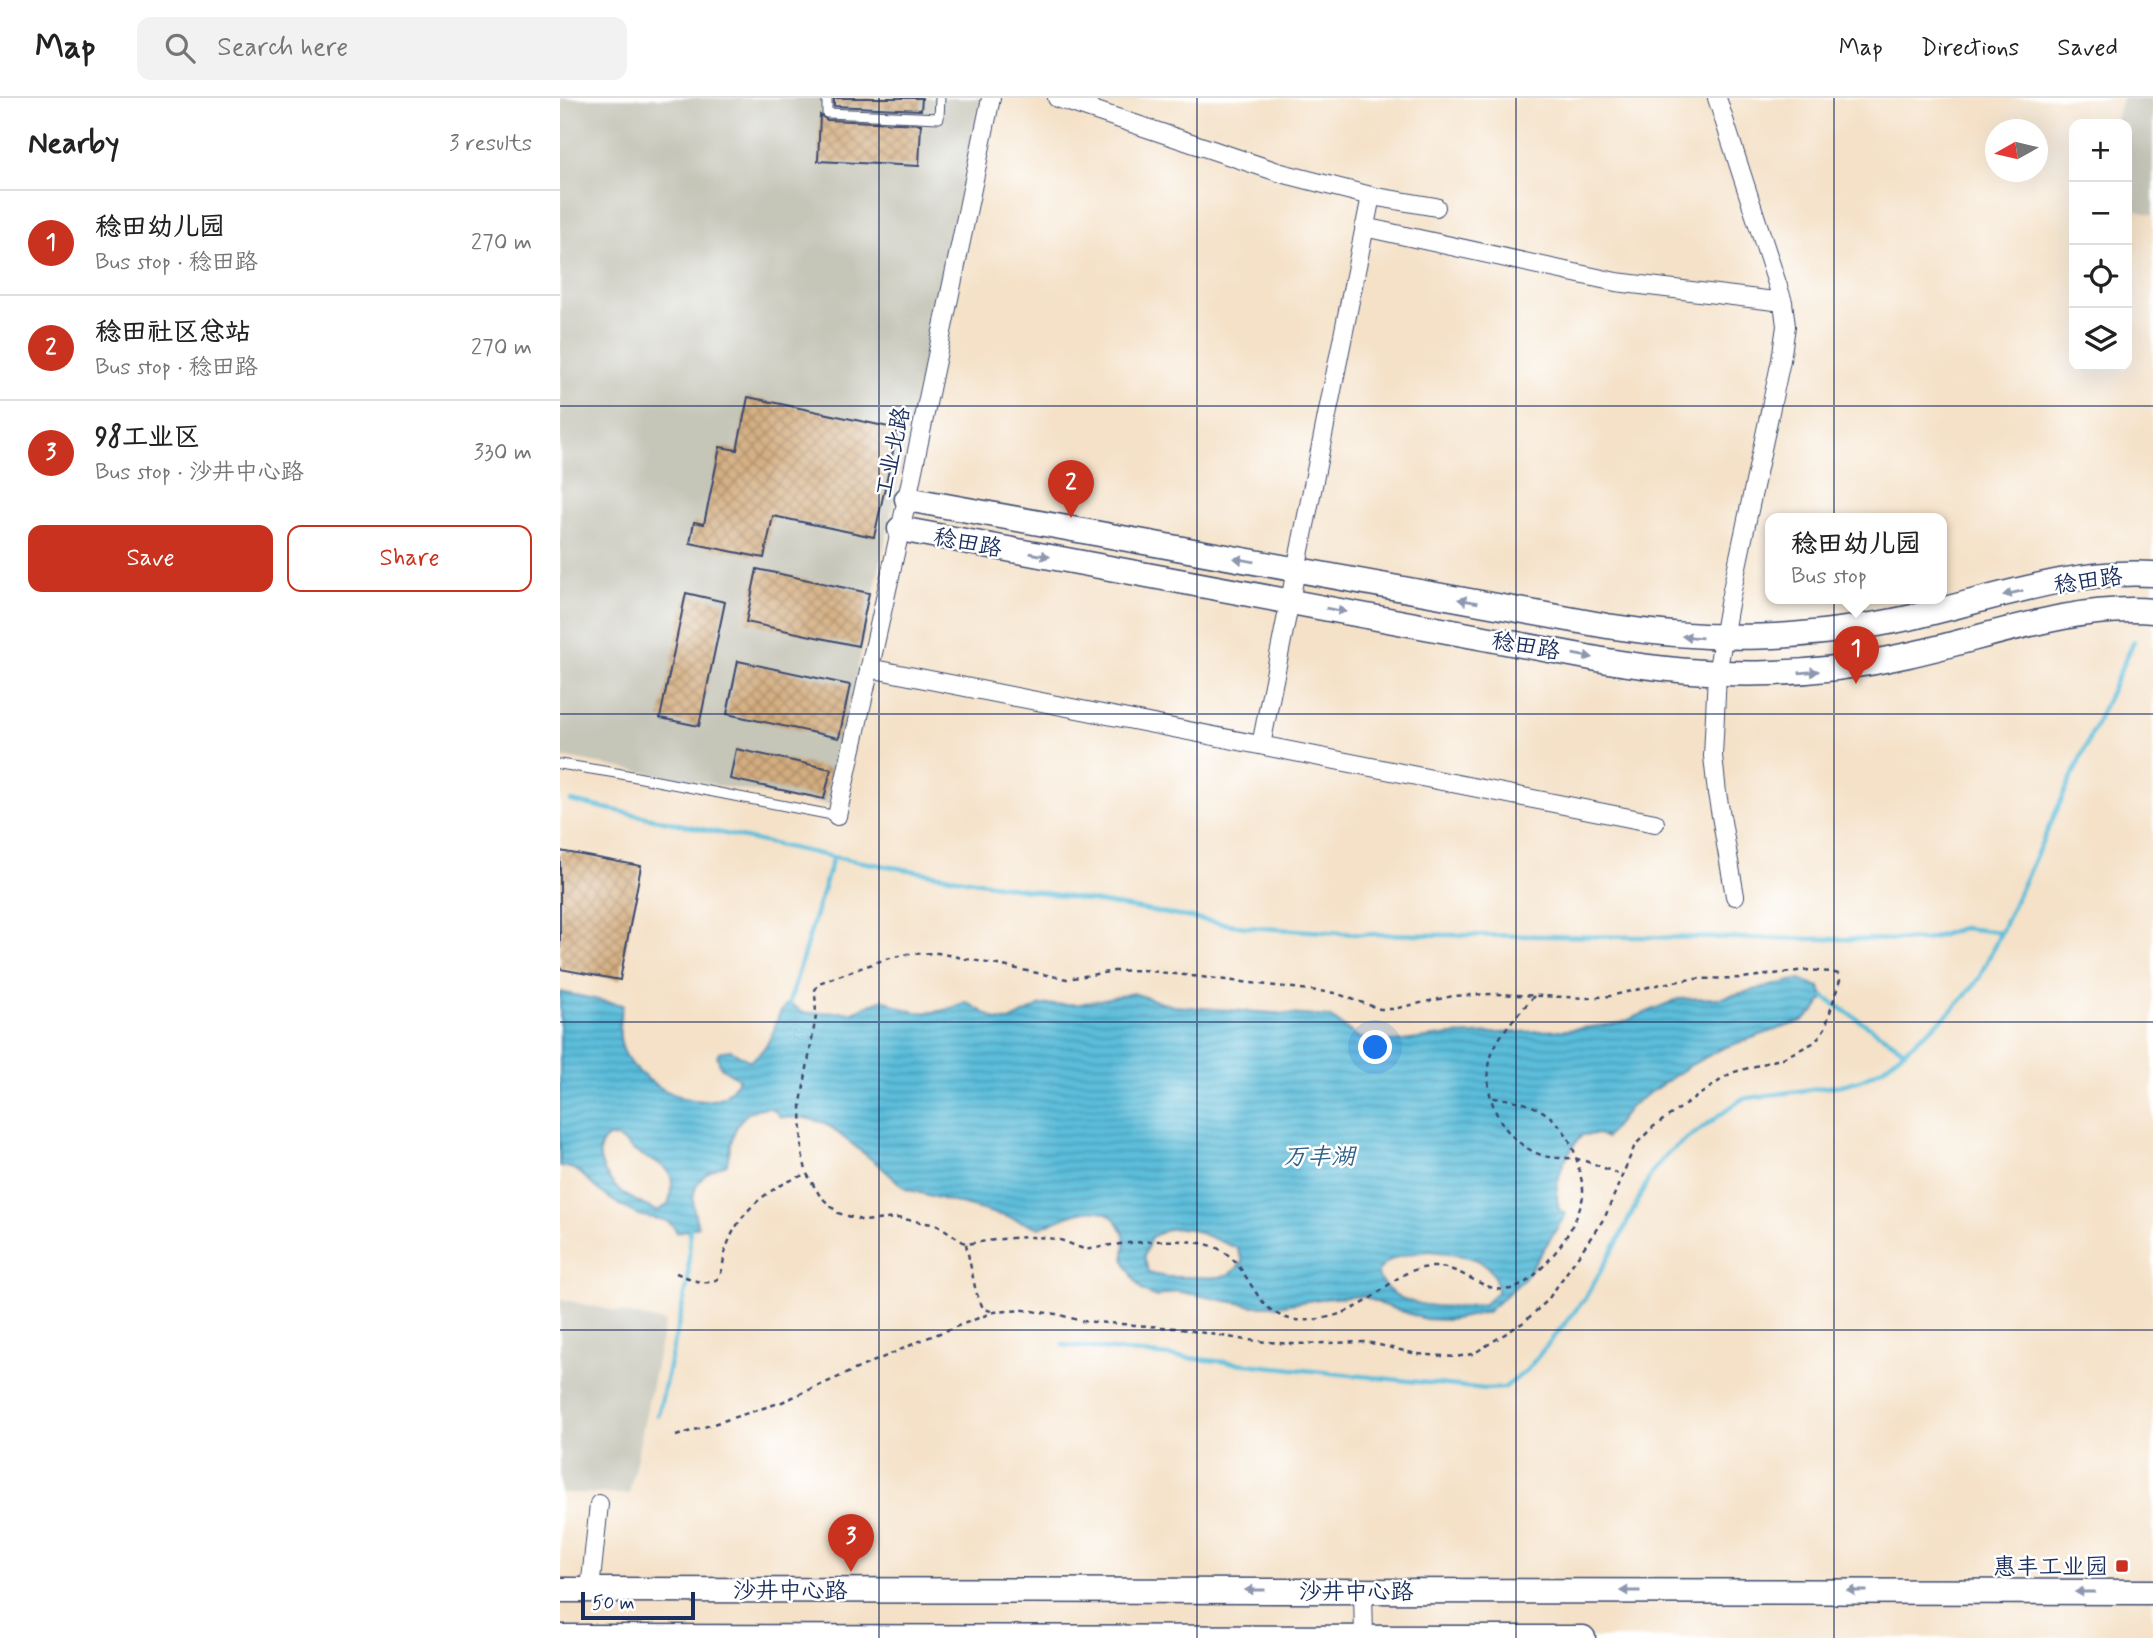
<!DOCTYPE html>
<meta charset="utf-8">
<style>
body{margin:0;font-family:Mynerve,"LXGW WenKai TC",sans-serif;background:#f2f2f2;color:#222}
.controls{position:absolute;right:21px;top:21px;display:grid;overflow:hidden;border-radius:14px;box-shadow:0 7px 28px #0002}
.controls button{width:63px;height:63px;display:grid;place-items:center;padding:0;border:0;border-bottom:2px solid #e0e0e0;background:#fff;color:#222;font:35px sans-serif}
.compass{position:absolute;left:1425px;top:21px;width:63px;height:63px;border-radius:50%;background:#fff;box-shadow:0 7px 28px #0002;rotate:262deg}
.scale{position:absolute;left:21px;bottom:18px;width:114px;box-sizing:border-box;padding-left:7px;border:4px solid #1b2f5e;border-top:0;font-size:19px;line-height:24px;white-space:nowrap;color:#1b2f5e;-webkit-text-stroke:5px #fff;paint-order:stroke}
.you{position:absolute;left:816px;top:950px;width:24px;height:24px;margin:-18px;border:5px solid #fff;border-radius:50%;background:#1a73e8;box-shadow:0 0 0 10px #1a73e833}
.badge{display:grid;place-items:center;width:46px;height:46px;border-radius:50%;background:#c8321e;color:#fff;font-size:23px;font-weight:700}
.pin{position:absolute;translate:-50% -58px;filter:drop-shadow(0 2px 4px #0008)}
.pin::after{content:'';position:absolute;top:37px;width:24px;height:21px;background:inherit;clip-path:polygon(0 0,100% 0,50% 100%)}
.popup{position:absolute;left:1205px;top:415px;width:182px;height:91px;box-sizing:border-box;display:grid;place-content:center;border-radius:14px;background:#fff;filter:drop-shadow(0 2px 5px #0005);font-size:23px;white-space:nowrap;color:#767676}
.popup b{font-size:26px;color:#222}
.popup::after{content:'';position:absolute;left:50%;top:100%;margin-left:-14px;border:14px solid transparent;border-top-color:#fff}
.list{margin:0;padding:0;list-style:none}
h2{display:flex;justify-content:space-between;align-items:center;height:91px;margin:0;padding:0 28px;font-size:30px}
h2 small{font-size:23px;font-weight:400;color:#767676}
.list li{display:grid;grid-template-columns:46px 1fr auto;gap:21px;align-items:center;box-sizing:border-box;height:105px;padding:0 28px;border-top:2px solid #e0e0e0}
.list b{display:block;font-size:26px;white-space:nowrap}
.list p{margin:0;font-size:23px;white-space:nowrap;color:#767676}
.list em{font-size:23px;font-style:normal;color:#767676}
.actions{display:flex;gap:14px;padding:21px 28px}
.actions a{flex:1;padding:16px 0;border:2px solid #c8321e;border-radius:14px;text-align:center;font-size:24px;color:#c8321e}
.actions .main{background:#c8321e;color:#fff}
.icon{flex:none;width:38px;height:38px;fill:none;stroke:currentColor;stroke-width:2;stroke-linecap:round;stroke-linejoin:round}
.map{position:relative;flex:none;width:1593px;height:1540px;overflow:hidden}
header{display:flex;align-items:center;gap:42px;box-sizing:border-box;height:98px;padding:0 35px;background:#fff;border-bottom:2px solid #e0e0e0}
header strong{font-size:33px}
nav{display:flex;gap:38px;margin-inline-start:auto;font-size:24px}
.search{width:490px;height:63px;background:#f2f2f2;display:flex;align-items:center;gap:18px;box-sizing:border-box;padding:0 24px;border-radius:14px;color:#767676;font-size:26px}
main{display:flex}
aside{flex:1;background:#fff}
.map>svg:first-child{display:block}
.industrial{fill:#c5c5b8}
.water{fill:url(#water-rules);stroke:#3b769c;stroke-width:2;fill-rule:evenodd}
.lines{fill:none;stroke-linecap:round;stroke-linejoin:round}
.stream{stroke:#5bbdda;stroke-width:4.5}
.building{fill:url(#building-cross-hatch)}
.lane-casing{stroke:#3c4a6e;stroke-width:11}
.street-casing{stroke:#3c4a6e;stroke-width:20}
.secondary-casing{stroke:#3c4a6e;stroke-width:27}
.path{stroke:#3c4a6e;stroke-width:2.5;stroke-dasharray:5 5;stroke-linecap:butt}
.lane{stroke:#fff;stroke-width:9}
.street{stroke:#fff;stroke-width:18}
.secondary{stroke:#fff;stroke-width:24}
.oneway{fill:#8d97ae}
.grid{fill:none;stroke:#1b2f5e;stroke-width:2;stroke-opacity:0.55}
.poi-dot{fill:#c8321e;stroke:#fff;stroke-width:2.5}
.labels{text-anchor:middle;stroke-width:5;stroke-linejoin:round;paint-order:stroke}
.street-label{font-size:23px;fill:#1b2f5e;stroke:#fff}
.poi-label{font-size:23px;fill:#1b2f5e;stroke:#fff;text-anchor:end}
.water-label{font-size:24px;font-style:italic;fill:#316189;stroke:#fff}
</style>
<header>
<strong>Map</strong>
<div class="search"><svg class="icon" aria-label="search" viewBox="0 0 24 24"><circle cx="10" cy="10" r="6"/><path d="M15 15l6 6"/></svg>Search here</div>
<nav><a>Map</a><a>Directions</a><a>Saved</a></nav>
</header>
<main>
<aside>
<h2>Nearby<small>3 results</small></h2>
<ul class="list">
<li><span class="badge">1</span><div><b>稔田幼儿园</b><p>Bus stop · 稔田路</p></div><em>270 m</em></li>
<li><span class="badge">2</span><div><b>稔田社区总站</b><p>Bus stop · 稔田路</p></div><em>270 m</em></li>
<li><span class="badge">3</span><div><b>98工业区</b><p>Bus stop · 沙井中心路</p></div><em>330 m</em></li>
</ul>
<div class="actions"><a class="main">Save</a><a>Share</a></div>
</aside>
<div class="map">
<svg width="1593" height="1540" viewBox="0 0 1593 1540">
<defs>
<pattern id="water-rules" width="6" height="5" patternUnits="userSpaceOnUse" patternTransform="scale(1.75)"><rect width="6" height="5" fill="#5bbdda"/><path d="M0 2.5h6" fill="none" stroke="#4a9ab4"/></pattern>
<pattern id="building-cross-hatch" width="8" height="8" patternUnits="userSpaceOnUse" patternTransform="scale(1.75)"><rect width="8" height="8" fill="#d4ad7f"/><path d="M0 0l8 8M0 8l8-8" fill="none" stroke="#ab8d6b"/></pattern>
</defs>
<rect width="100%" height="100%" fill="#fff"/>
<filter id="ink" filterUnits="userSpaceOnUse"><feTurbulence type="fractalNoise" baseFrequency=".0143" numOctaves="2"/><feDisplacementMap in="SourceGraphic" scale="14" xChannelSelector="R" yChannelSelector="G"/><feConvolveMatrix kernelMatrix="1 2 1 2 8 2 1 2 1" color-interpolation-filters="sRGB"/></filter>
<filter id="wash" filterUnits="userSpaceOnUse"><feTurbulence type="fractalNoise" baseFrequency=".00686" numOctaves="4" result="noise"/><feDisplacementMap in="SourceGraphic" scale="28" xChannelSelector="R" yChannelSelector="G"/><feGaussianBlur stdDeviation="1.57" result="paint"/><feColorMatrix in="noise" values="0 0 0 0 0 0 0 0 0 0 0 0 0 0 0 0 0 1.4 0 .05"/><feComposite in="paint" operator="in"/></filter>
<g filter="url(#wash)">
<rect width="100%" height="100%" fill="#f4e1c7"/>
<!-- industrial -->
<path class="industrial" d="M0,0H421L268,707L0,659Z
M1562,0H1593V117L1567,110V26H1555Z
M0,1201L105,1224L69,1396L0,1395Z"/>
<!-- water -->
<path class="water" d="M1240,881L1259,889L1264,899L1255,913L1242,923L1163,950L1129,968L1072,1007L1046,1040L1038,1036L1022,1037C1004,1057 992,1084 999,1112L1006,1116L965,1180L927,1214L905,1219L888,1222L865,1221L823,1207L804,1198L760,1201L717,1208H693L616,1193L597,1199C592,1197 585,1195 582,1192C579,1189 566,1168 565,1164C562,1155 567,1146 564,1137C549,1094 507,1118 480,1130L451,1120L346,1091L320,1068L265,1025L244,1020L220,1019C216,1012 211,1008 202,1010C174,1014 171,1044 167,1066C134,1077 127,1096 138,1128L117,1135C109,1115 90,1124 74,1115C63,1109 51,1102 41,1094C24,1082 23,1070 0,1068V894L63,907C59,923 57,939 64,954C77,983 129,1012 160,1000C169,997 174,988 179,981L161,969L157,958L159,954L171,952L190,963C199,956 205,951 210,941C217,929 216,913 229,905L244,915L293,914L323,901C353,918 374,919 406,904L437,922L450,923L481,907L520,906L573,895L613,908L770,919L799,940L835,944L890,937L1006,932L1061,925L1118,901L1160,900ZM49,1039C60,1038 68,1049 77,1055C104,1070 120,1068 108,1107L97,1113C87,1109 65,1098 58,1091C45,1080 29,1050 49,1039ZM620,1130L630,1131L677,1150L683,1163C666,1186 652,1178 628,1179C614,1179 603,1180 589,1175L584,1159L591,1139L609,1131ZM869,1153C897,1157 937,1156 937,1194L924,1206C890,1211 832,1213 817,1175C829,1157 848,1156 869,1153Z"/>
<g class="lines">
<!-- stream -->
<path class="stream" d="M11,703L273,759L685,829L798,836L1366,842L1402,830L1441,834
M1264,899L1346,953
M229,905L273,759
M503,1247L925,1291L944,1290L966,1273L1024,1202L1059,1141L1092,1074L1109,1054L1182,1001L1282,987L1303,981L1323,970L1386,918L1405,898L1419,880L1441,834L1574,543
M98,1318L128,1183L130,1131"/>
</g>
<g id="blocks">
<!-- building -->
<path class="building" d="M274,0H362L361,12L274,8Z
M260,17L267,22L361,26L359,68L258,63Z
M188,299L338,331L314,439L213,418L204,460L130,445L134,424L144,426L160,349L177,352Z
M197,471L309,495L298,548L186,524Z
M126,495L165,504L139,628L100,620Z
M178,563L290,587L279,640L167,616Z
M176,651L271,671L264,701L170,681Z
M0,753L81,768L60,882L0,871Z"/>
</g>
</g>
<g filter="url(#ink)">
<use href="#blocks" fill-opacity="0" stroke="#3c4a6e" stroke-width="2"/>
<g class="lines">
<!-- lane casing -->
<g class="lane-casing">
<path id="lane" d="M267,0V15L379,20L380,0
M0,666L56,675L277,718"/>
</g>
<!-- street casing -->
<g class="street-casing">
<path id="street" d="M497,0L721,75L811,98L876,109
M1157,0L1223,204L1226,228L1221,262L1169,506L1157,576L1153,658L1157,695L1175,798
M804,129L1056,184L1223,204
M309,570L1095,725
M701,647L811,98
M277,718L347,401L431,0
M30,1492L39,1406
M803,1493L804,1540"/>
</g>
<!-- secondary casing -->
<g class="secondary-casing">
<path id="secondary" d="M347,401L1047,528C1155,545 1247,542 1353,519C1431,501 1512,471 1593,476
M340,431L1048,563C1152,580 1245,581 1348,557C1426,540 1513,506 1593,513
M0,1492L1593,1494
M0,1539L1023,1540"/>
</g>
<!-- path -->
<path class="path" d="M974,898C959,916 938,935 931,959C920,1000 944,1045 984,1058C995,1061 1006,1059 1016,1061C1027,1062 1050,1073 1062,1077
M406,1146L416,1194L423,1210L433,1214
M116,1175C130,1180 144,1190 159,1180C164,1170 163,1158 167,1148C180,1111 211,1088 247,1076
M116,1338L222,1304L367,1240L434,1214L464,1212L496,1216L522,1223L615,1230L686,1242L731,1246L807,1244L857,1256L895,1259L913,1256L964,1224L987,1203L1045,1119L1075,1047L1093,1029L1171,975L1223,960L1255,944L1265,930L1280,882L1278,876L1272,874L1246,872L1182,880L1132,881L1101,886L1050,898L1029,900L934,896L893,898L833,911H820L775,895L582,872L554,873L507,881L378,855L347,856L326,861L259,885L255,892L256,918L241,1005L242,1056L247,1076L260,1098L278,1115L304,1123L337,1120L378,1127L406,1146C436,1142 465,1136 495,1141C505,1142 515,1149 525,1151C533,1152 543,1148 551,1147C580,1144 636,1137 661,1152C693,1171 693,1217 736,1222C760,1224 791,1215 811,1200C834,1184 845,1169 875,1169C904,1168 926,1199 955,1190C967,1186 980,1172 988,1163C1003,1146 1019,1121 1023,1098C1024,1088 1020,1077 1018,1067C1008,1021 976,1001 930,1000"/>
<!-- lane -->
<use href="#lane" class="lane"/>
<!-- street -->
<use href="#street" class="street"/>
<!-- secondary -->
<use href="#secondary" class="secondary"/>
</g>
<!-- one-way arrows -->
<defs><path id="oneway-solid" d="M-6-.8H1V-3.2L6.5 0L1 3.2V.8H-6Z" transform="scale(1.75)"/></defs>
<g class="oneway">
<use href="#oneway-solid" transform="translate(480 457) rotate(10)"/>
<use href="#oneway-solid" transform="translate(684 462) rotate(-170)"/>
<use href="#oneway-solid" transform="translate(1453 495) rotate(167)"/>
<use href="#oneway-solid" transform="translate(908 503) rotate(-170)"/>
<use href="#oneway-solid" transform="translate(776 512) rotate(10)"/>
<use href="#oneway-solid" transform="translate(1132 539) rotate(-175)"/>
<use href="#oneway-solid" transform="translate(1023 558) rotate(10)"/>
<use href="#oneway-solid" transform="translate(1249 574) rotate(-5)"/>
<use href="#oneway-solid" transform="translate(695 1492) rotate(-180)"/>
<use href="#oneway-solid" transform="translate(1070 1493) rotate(-180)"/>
<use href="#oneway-solid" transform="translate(1297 1493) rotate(-180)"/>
<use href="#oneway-solid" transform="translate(1525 1494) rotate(-180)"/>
</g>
</g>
<!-- grid -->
<path class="grid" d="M319,0V1540M637,0V1540M956,0V1540M1274,0V1540M0,308H1593M0,616H1593M0,924H1593M0,1232H1593"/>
<!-- markers -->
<rect class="poi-dot" x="1555" y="1461" width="14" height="14" rx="3.5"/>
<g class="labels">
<!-- street labels -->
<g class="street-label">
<text transform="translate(332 354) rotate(-78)" y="8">工业北路</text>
<text transform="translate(408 444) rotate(11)" y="8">稔田路</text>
<text transform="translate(1528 482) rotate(-8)" y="8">稔田路</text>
<text transform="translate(966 547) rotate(10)" y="8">稔田路</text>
<text x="230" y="1500">沙井中心路</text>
<text x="796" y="1501">沙井中心路</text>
</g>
<!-- poi labels -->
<g class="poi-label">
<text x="1548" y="1476">惠丰工业园</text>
</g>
<!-- water labels -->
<g class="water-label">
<text x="759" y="1066">万丰湖</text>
</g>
</g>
</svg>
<div class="controls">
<button>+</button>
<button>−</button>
<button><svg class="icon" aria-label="locate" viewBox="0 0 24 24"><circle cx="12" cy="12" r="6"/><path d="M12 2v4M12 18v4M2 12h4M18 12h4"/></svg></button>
<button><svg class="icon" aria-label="layers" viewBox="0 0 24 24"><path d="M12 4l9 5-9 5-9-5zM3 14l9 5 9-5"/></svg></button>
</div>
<svg class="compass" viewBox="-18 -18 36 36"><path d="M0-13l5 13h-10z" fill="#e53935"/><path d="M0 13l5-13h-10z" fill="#767676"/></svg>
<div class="scale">50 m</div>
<div class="you"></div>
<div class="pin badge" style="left:1296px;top:586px">1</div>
<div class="popup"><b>稔田幼儿园</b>Bus stop</div>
<div class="pin badge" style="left:511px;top:420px">2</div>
<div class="pin badge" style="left:291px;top:1474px">3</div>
</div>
</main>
